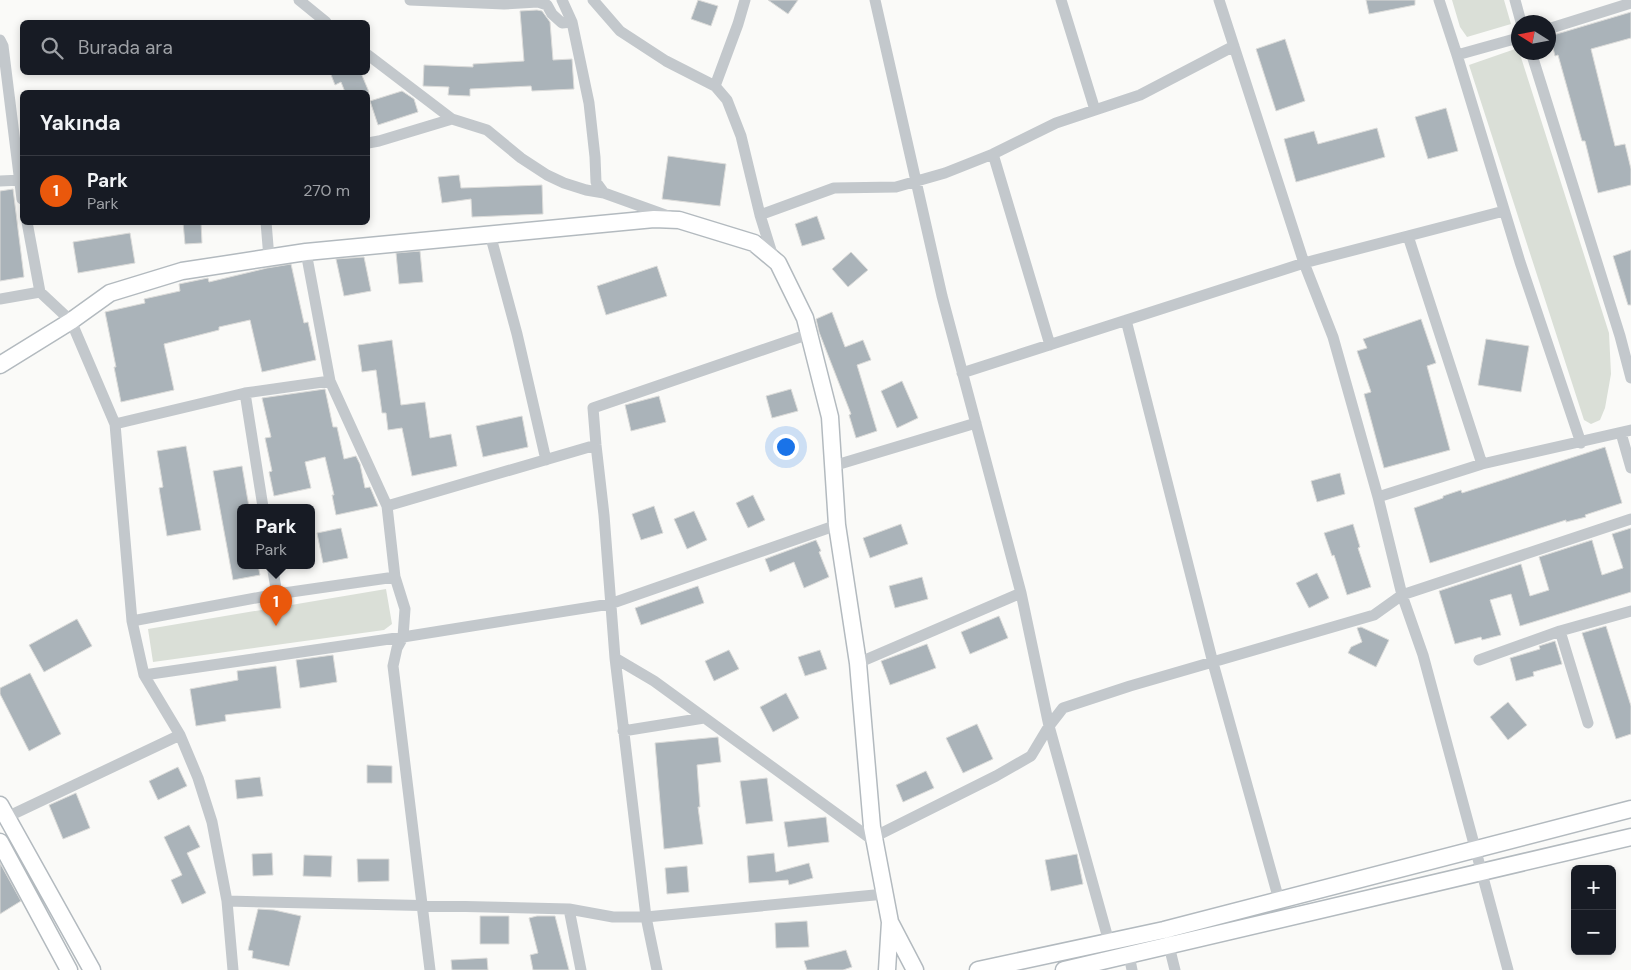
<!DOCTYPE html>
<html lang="tr">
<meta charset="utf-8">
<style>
body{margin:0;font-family:"DM Sans",sans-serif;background:#242831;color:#f1f3f6}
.controls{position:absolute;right:15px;bottom:15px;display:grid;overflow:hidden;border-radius:8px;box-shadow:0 2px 8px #0003}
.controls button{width:45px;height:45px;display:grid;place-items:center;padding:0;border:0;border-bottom:1px solid #363941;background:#171b24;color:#f1f3f6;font:25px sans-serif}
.compass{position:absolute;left:1511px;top:15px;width:45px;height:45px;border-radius:50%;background:#171b24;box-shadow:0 2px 8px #0003;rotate:281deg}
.you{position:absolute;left:785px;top:446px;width:18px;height:18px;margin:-12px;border:4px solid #fff;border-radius:50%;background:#1a73e8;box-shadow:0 0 0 8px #1a73e833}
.badge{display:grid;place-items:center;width:32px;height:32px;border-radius:50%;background:#ea580c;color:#fff;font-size:16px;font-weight:700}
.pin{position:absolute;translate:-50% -41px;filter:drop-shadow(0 1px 2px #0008)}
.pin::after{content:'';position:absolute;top:26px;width:18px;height:15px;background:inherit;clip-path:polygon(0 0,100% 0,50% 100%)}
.popup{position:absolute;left:237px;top:504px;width:78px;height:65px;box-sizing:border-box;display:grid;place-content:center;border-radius:8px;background:#171b24;filter:drop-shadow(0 1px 4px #0005);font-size:16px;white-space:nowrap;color:#9ea1a6}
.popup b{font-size:19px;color:#f1f3f6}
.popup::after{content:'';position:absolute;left:50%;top:100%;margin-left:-10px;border:10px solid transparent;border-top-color:#171b24}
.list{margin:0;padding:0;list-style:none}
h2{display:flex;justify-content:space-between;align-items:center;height:65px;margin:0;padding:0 20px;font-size:21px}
h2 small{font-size:16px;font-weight:400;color:#9ea1a6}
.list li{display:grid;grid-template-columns:32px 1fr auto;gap:15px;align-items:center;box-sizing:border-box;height:70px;padding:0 20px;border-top:1px solid #363941}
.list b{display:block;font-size:19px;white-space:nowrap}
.list p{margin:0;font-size:16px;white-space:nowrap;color:#9ea1a6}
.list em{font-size:16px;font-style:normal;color:#9ea1a6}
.icon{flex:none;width:28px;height:28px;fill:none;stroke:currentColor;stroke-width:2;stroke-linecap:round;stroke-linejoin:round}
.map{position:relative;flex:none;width:1631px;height:970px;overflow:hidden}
.search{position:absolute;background:#171b24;box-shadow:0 2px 8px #0003;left:20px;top:20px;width:350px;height:55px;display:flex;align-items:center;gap:12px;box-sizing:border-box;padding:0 18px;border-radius:8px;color:#9ea1a6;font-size:19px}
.panel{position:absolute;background:#171b24;box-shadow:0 2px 8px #0003;left:20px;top:90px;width:350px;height:135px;border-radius:8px}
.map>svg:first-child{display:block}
.green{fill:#dadfd7}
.building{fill:#aab3b9;stroke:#dcdcda}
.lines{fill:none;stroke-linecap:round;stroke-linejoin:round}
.secondary-casing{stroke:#b3babf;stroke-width:19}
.street{stroke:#c3c8cc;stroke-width:11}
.secondary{stroke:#fff;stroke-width:16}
</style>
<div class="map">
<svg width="1631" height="970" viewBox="0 0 1631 970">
<rect width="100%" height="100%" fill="#fafaf8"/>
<!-- green -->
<path class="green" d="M1452,0H1504L1511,24L1467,37L1460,27Z
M1518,48L1609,333L1611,374L1605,408L1600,420L1591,424L1584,420L1469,65Z
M386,589L392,624L384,630L153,662L148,629Z"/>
<!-- building -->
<path class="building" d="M698,0L718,6L711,26L691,19Z
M768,0H798L788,14Z
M1366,0H1415V5L1369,14Z
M537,10L542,11L550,22L553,60L572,59L574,89L532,91L531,86L470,89V96L448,95L449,87L423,86L424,65L473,67V64L524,61L520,11Z
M1631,12V38L1591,49L1615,146L1625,144L1631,169V185L1598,193L1585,141H1582L1558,55L1555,56L1550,36Z
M1285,39L1305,101L1276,111L1256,49Z
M330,72H363L361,73L369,92H345L341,82L335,85Z
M402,91L414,99L418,112L378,125L370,101Z
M1446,108L1458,151L1428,159L1415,117Z
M1377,128L1385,157L1296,182L1284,139L1314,131L1318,144Z
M668,156L726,164L720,206L662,199Z
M459,175L461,188L542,185L543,214L472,217L471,199L442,203L438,177Z
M13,189L24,277L0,281V191Z
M817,216L825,239L802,246L795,224Z
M183,222H201L202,243L185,244Z
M130,233L135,263L78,273L73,242Z
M1631,250V305H1628L1613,256Z
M420,251L423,282L399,284L396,253Z
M851,252L868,270L848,287L832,269Z
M364,257L371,291L344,296L336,259Z
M291,264L304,323L308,322L316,360L262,372L250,320L219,327V330L164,344L174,390L121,402L114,367H116L105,312L145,303L144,299L180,291L179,284L208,278L209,282L267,268Z
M657,266L667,296L606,315L597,286Z
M832,312L845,347L863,340L871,360L857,365L877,431L856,438L849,415L851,414L819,332L816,319Z
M1421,319L1436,363L1427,366L1450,450L1384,468L1364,394L1371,392L1357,351L1367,348L1363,339Z
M1486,339L1529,346L1521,392L1478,385Z
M392,340L401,405L425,402L430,438L451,434L457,466L412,476L402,428L388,430L386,413H382L376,370L362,372L358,345Z
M902,381L918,418L897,428L881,391Z
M325,389L333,427H337L344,459L356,456L360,464L365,488L370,487L378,506L336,515L332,495H334L325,457L305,462L311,488L274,496L269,472L272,471L265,438L271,437L262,398Z
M791,389L798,411L772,418L766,396Z
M659,396L666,422L631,431L625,405Z
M522,416L528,447L483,457L476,426Z
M186,446L201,530L167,536L159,488L163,487L157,451Z
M1605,447L1622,503L1585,515L1586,517L1566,522V520L1430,563L1414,508L1443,498V496L1461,490L1462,493Z
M242,466L249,507H241V565H258L260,575L233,580L213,471Z
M1340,473L1345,494L1317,502L1311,481Z
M753,495L765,520L748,528L736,503Z
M654,506L663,533L641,540L632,514Z
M694,511L707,540L687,549L674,519Z
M901,524L908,544L870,558L863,538Z
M1353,524L1360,547L1358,548L1371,587L1347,595L1334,555L1332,556L1324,533Z
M341,528L348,558L323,563L317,533Z
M1631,528V592L1520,626L1511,594L1490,600L1501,635L1482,640L1481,637L1455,644L1439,591L1521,564L1530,596L1549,590L1539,557L1592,540L1602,575L1623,568L1612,534Z
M816,540L821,551L819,552L829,577L804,588L794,562L770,572L765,559Z
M1317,573L1329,598L1309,608L1296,583Z
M922,577L928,599L895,608L889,586Z
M698,586L704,603L641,625L635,608Z
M999,616L1008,638L970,654L961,632Z
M77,619L92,646L44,672L29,645Z
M1606,626L1631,706V734L1616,739L1582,633Z
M1361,627L1389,640L1376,667L1348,653L1351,647L1362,642L1357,628Z
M1555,641L1562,664L1533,672L1534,676L1516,681L1510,658L1540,649L1539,646Z
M927,644L936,668L890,685L881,661Z
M729,650L739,669L714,681L705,661Z
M820,650L827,669L805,676L798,657Z
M333,655L337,682L300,688L296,660Z
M276,666L281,708L225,715L226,721L196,726L190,689L238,680L237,671Z
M30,673L61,734L29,751L0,694V688Z
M786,693L799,718L773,732L760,707Z
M1508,702L1527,725L1508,740L1490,717Z
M977,724L993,759L963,773L946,738Z
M718,737L721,762L697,765L700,807H698L703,844L664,849L655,743Z
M367,765L392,766V783H367Z
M178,767L187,786L158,800L149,781Z
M926,771L934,788L903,802L896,785Z
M260,777L263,796L237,799L235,780Z
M767,778L773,821L746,824L740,781Z
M76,793L90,828L63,839L49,805Z
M826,817L829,842L788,847L784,822Z
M189,825L200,847L187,853L206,893L182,904L171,880L182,875L164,837Z
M272,853L273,875L253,876L252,854Z
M774,853L776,872L809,863L813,878L789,885L788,880L749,883L747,856Z
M1077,854L1083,884L1051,891L1045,860Z
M304,855L332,856L331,877L303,876Z
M357,859H389V881L358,882Z
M0,863L21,901L0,914Z
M687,866L689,892L667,894L665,868Z
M258,909L274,910L301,916L289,966L252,958L253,951L248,950Z
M480,916H509V944H480Z
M537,916H555L569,970H533L530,955L538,953L529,918Z
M807,921L809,947L776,948L775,923Z
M846,950L852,967L843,970H807L804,961Z
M487,958L488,970H452L451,960Z"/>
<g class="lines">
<!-- secondary casing -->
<g class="secondary-casing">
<path id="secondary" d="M0,365L71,321L110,293L182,271L306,252L654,219L679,220L754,243L778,263L805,318L830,417L837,525L858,663L872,827L890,922L887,970
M0,805L92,970
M0,842L69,970
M891,924L915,970
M978,970L1164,930L1631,809
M1064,970L1631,837"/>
</g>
<!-- street -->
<path class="street" d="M299,0L326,22
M410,0L504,4L538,2L547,5L552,14L562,23L572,22
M562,0L572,22L589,103L595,157L596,182L604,193L668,216
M593,0L620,31L666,61L715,86L727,100L741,136L760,215L774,260
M875,0L942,296L1021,593L1049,726L1109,942
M1061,0L1095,110
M1219,0L1304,263L1333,337L1378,497L1402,595L1423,655L1508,970
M1439,0L1457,55L1520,262L1581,443
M1515,0L1521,22
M1548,29L1631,3
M0,40L3,46L22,199
M1531,52L1620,336L1631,378
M368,55L452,119
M1457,55L1518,38
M715,86L738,24L745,0
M368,143L379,141L452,119L487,130L521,158L547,175L564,183L586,190L604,193
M993,154L1050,345
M0,181L22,180
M760,215L834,188L896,187L945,173L993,154L1056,123L1140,95L1234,46
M27,222L40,292L71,321L115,424L132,621L144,675L180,735L198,778L212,822L227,901L233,970
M266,222L269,258
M490,234L517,334L546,460
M1408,236L1482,464
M306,252L330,381L387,506L395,577L405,609L403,637L397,648L393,666L430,970
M0,299L40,292
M1126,320L1213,663L1279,900
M962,373L1304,263L1504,211
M245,393L263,507
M115,424L245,393L330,381
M1621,433L1631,468
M833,466L976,423
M1378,497L1482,464L1631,430
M387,506L596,445
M272,565L277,594
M132,621L277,594L395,577
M1560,631L1588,723
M615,658L654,681L874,841
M1479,660L1560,631L1631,611
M858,663L1021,593
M144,675L403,637L610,604L837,525
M623,731L704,718
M7,817L180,735
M874,837L996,776L1031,756L1049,726L1063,708L1130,686L1374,615L1402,595L1631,519
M227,901L569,909L613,917H646L885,894
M569,909L581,970
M1167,938L1175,970
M1129,955L1132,970
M657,970L646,917L615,658L604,515L596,445L593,408L809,334"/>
<!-- secondary -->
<use href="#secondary" class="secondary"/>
</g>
</svg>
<div class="controls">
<button>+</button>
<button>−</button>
</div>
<svg class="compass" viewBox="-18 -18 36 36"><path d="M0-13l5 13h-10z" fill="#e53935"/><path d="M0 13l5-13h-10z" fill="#9ea1a6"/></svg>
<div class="you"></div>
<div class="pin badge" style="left:276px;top:626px">1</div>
<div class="popup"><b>Park</b>Park</div>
<div class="search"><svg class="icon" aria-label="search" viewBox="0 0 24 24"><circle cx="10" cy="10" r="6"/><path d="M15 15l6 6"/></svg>Burada ara</div>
<section class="panel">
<h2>Yakında<small></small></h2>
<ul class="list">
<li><span class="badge">1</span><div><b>Park</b><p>Park</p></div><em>270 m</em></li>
</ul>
</section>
</div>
